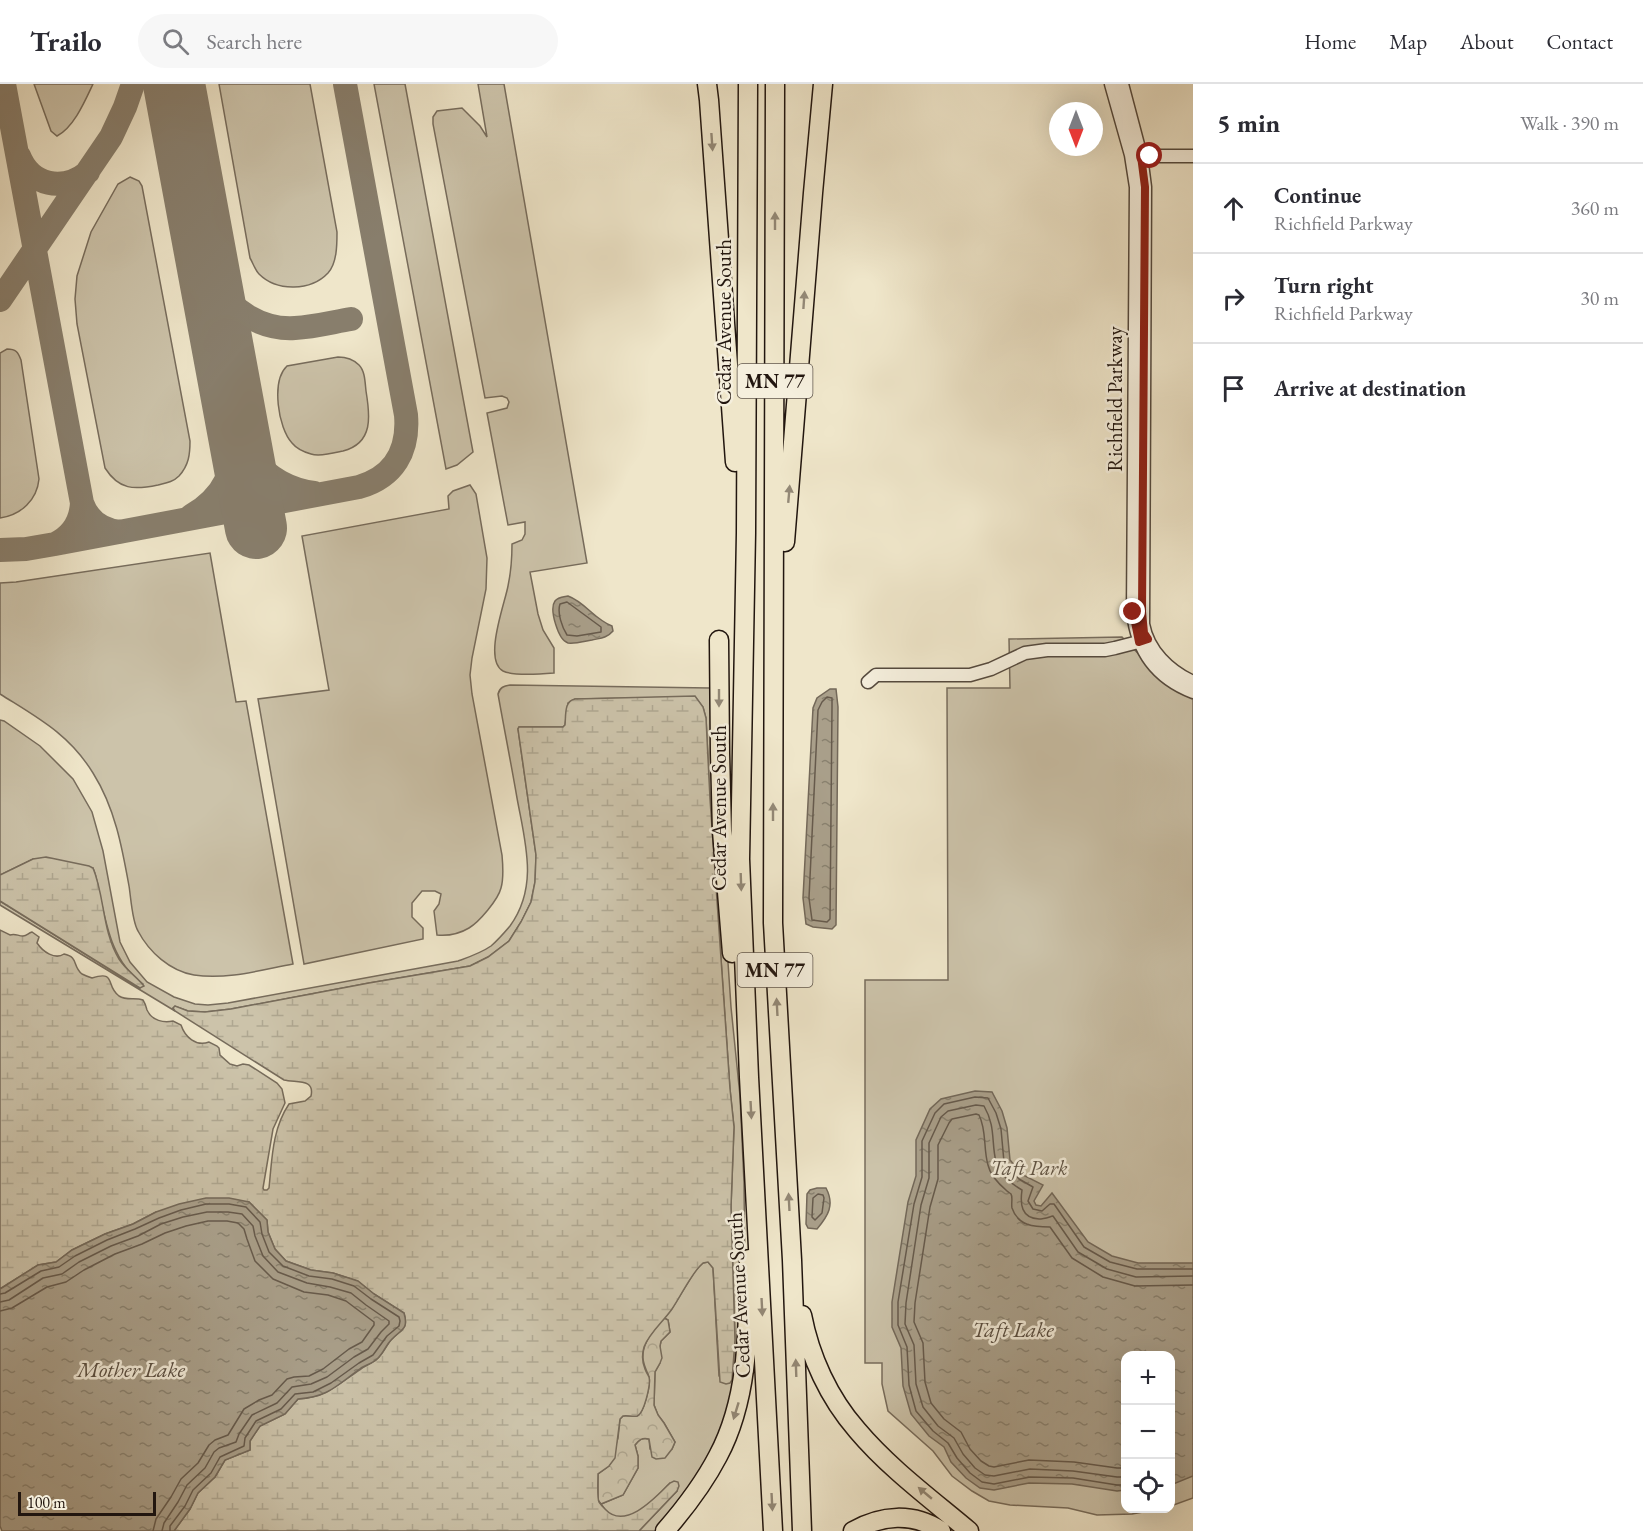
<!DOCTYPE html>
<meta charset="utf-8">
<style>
body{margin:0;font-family:"EB Garamond",serif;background:#f7f7f7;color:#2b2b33}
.controls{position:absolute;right:18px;bottom:18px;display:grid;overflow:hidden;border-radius:12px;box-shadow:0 6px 24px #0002}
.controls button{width:54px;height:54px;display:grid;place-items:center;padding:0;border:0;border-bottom:2px solid #e1e1e2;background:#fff;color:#2b2b33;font:30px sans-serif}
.compass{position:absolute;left:1049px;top:18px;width:54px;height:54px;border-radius:50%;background:#fff;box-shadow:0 6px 24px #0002;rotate:180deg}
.scale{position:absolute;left:18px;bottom:15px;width:138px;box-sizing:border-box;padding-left:6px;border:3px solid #22160f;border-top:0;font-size:16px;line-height:21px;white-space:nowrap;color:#22160f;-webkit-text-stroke:4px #f5efdd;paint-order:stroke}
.stop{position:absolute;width:18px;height:18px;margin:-14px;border:4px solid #8f2418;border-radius:50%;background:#fff}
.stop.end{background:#8f2418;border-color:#fff;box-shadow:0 2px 6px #0008}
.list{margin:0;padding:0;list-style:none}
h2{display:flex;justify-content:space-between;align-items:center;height:78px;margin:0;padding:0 24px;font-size:26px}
h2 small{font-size:20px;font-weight:400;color:#7c7c81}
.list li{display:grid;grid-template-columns:39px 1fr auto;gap:18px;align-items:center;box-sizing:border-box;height:90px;padding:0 24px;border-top:2px solid #e1e1e2}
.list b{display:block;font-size:22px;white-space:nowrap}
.list p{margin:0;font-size:20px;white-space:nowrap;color:#7c7c81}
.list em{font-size:20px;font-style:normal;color:#7c7c81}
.icon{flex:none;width:33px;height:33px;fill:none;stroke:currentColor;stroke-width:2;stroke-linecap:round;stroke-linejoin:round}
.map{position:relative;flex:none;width:1193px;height:1447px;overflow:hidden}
header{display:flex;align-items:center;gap:36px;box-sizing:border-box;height:84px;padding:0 30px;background:#fff;border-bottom:2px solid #e1e1e2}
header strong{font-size:28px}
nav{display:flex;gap:33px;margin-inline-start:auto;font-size:21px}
.search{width:420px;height:54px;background:#f7f7f7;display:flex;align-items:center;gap:15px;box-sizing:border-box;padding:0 21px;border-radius:33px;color:#7c7c81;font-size:22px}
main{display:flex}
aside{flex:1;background:#fff}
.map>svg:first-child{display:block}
.green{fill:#ccc3aa;stroke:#776c5c;stroke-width:1.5}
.forest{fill:url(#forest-crowns);stroke:#776c5c;stroke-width:1.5}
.wetland{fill:url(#wetland-marsh);stroke:#776c5c;stroke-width:1.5}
.water{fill:url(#water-ripples);stroke:#736859;stroke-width:1.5}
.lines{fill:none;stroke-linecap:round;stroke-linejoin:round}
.shore{stroke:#665a4c;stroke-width:1.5}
.taxiway{stroke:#887e6c;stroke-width:24}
.runway{stroke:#887e6c;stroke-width:62}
.minor-casing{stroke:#554a3e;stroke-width:15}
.highway-casing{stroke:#22160f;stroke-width:21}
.minor{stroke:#f5efdd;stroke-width:12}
.highway{stroke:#efe6ca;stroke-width:18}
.oneway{fill:#938876}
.route{stroke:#8f2418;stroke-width:8}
.labels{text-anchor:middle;stroke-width:5;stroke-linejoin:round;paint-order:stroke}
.shield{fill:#f5efdd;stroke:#61574d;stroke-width:1.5}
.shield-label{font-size:20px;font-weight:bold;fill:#22160f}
.street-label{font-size:21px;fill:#22160f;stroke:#f5efdd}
.park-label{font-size:21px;font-style:italic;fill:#5e5345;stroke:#f5efdd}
.water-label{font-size:22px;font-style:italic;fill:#584d40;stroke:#f5efdd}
</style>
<header>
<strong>Trailo</strong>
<div class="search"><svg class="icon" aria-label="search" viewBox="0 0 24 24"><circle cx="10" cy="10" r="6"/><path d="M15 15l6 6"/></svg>Search here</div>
<nav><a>Home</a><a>Map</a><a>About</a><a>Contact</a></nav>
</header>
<main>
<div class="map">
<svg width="1193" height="1447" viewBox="0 0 1193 1447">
<defs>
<pattern id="forest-crowns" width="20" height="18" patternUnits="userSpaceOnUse" patternTransform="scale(1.5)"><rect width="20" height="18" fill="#ccc3aa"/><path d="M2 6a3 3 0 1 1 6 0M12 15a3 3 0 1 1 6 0" fill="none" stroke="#afa791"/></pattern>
<pattern id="wetland-marsh" width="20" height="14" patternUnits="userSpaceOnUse" patternTransform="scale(1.5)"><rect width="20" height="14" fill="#ccc3aa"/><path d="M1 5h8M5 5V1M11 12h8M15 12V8" fill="none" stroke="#afa791"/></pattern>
<pattern id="water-ripples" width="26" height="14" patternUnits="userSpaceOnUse" patternTransform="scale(1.5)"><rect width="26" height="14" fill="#a99f8a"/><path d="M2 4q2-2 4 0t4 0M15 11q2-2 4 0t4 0" fill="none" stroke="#89816f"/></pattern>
</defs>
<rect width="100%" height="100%" fill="#efe6ca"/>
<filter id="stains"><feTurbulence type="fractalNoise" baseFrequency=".00333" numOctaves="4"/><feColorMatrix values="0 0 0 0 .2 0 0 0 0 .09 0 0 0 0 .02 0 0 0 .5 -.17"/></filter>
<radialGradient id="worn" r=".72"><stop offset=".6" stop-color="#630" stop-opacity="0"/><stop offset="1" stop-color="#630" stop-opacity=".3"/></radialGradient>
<!-- green -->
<path class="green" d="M34,0H93C85,17 74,43 57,52L51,47Z
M219,0H310L337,148C337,161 337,179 328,189C311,207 277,208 259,190C255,186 253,179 250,174Z
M374,0H405L473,368L457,381L446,385Z
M478,0H504L587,479L530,488L538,530L543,546L554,564V589C542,590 513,592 503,587C483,576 505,519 508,502C511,488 512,474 512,460L522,456L525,450V438L508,441L487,329L507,324L509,318L507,314L502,312L485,314L433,40V33L437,27L462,24L480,42L487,53Z
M130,93L139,97L142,102L190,357C190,370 189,381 179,392C173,398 166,399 158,401C134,406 119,406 105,384L77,240L75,215L77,192L91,148L118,100Z
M7,265C16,265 18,268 21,276L39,395C37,416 21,431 0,434V269Z
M338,273C346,273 353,275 359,281C365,287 365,298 366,307C370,331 374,359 343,367C334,369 320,373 311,370C304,368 296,364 292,359C278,344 271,297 287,282Z
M470,401L476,410L487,474L486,505L472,574L470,591L472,610L502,771C503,782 504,794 501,804C498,816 479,838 469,844C459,850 448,852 437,851L434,827L439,820L441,810L435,807H422L412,819V833L423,844V855L304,880L258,615L329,606L302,452L449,425L448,412L453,407Z
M210,469L236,618L246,617L293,880C261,886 227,896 194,891C170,887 149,868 138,847C132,837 131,814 129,802C122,763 115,724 93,689C69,650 38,634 0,610V499L16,498Z
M1122,553L1164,596L1193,612V1414L1171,1422L1170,1272H1126V1424L1160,1425L1132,1430L1097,1431L1068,1424L1010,1421L989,1417L972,1407L952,1392L933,1367L888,1327L882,1300V1279H865V896H948L947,604H1010L1009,555Z
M510,601L710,604L714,608L718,730L731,923L740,1012L744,1099L745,1190L742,1277L725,1347L661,1447H639L677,1407L670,1399C657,1412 629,1447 610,1432C606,1429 604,1423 601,1420L623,1411L638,1384V1372L635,1361C639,1356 642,1353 649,1355L650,1365H672L675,1358L664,1339L658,1331L654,1321L655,1288L660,1279V1262L661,1257L670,1248L668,1236L664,1234L671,1226L695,1187L703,1179L708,1178L713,1184L719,1292L732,1296L735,1256L731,1123L734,1043L730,1005L710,715L706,634L703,623L695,613L575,615L568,619L565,641L563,643H519L518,645L536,771L535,798L531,818L521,838L509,857L488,873L470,882L369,899L231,925L205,928L188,927L175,922L173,924L175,927L0,821V817L135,901L140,904L143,900C114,880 107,845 100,812C98,803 97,793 93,784L33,775L0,791V636L4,637L40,662L73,695L92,728L103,767L120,858L130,878L147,898L174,913L195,920L208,921L228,919L458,877C469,873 481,869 491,862C498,856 504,849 510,842C539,802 525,758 517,714C511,679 504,644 498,610C500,603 504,602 510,601Z"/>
<!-- forest -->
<path class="forest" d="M664,1234L668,1236L670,1248L661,1257L660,1262L662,1274L660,1279L655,1288L654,1321L658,1331L664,1339L675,1358L672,1365L665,1374L656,1375L652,1373L649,1355C642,1353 639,1356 635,1361L638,1372V1384L623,1411L601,1420L598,1416V1390L609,1382L618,1354L620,1335L623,1332C627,1331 633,1333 637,1332C644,1330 651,1299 649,1293C646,1284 642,1280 643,1270C644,1256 655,1244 664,1234Z"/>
<!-- wetland -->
<path class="wetland" d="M695,612L703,623L706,634L710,715L730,1005L734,1043L731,1123L735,1256L732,1296L730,1299L726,1300L720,1298L713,1184L708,1178L703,1179C692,1188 681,1212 672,1225C663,1238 650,1248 644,1263C642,1270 642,1278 645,1285C646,1288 648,1291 649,1293C651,1300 644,1330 637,1332C633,1333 627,1331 623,1332L620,1335L615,1374L609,1382L598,1390C598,1395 597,1414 599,1418C601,1421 603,1423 605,1425C625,1447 655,1414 670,1399L674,1397L678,1398L679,1402L677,1407L639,1447H174L190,1425L198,1409L215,1393L225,1376L250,1366V1357L260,1342L285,1330L298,1315C328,1313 338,1300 361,1285C366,1281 373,1279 377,1275C383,1270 386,1262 391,1256C401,1245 409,1246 404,1229L374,1210L357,1197L333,1189L311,1186L286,1177L275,1165L268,1148L267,1136L249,1118L156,1128L133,1140L105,1150L72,1166L56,1178L38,1181L0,1205V846L10,851C15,849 18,852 23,852C27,852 28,849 32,848L39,853L37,859C43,868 55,876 64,870C79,873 72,882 82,890C84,891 89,893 92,894C117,886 105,902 119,912C127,917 135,913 143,916C145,919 146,922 147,926C152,937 164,939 173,937L181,941C185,953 196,963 209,958L217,962L219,964L220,971L230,980L237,982L243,980L249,981L277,999L282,1005L285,1019L273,1045L263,1104L264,1106H267L269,1104C272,1076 272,1045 289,1020L305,1017L311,1012C315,994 296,999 284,996L175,927L173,924L175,922L188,927L205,928L231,925L369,899L470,882L488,873L509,857L521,838L531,818L535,798L536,771L518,645L519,643H563L565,641C566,631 564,617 575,615Z
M46,773L89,782L93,784C105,813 102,847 119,875C126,886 137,893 144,902L140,904L135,901L0,817V791L33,775Z"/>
<!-- water -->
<path class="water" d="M568,512C585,518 595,536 612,542L613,547C607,554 601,554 592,556C585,557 576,560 568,559C558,556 549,525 555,517C558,513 563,513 568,512Z
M830,605H836L838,623L836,841L832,845L813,843L806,840L803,814L813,624L817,614Z
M975,1007L992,1008L1002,1027L1007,1044L1010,1076L1023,1091L1043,1101L1034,1117L1036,1121L1041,1122L1052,1109L1088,1158L1112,1172L1138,1179H1193V1392L1171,1401L1170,1272H1126L1125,1406L1117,1407L1072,1400L1029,1399L994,1406L980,1404L966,1394L951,1378L944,1363L929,1352L911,1330L903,1302L901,1264L892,1243V1218L908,1118L916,1092V1056L930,1025L941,1015Z
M817,1104H826C835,1121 828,1132 817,1145L808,1144L806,1140L807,1110L810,1106Z
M206,1114H229L249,1118L267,1136L268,1148L275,1165L286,1177L311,1186L333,1189L358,1197L374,1210L404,1229C409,1246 401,1245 391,1256C386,1261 383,1270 377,1275C373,1279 366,1281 361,1284C337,1301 329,1313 298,1315L285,1330L260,1342L250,1357V1366L225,1376L215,1393L198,1409L190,1425L174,1447H2L0,1442V1205L38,1181L56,1178L72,1166L105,1150L133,1140L156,1128L179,1120Z"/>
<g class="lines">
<!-- shore -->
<path class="shore" d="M567,518L601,543V548L577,552L567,551C562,543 557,529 560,520Z
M827,613L832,614V623L830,835L827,838L812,836L809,814L818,626L822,618Z
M818,1110L823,1111L824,1114L822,1129L815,1136L812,1133L813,1114Z
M0,1210L5,1209L41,1187L59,1183L75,1172L107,1156L135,1145L159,1134L181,1126L206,1120H229L246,1123L260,1138L262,1150L269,1168L283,1182L309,1192L332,1195L354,1202L371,1215L399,1233L400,1237L399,1242L387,1252L373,1271L359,1279L331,1299L313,1308L295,1310L281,1325L256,1337L245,1354L244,1362L220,1373L211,1389L193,1406L185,1422L170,1442V1447
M0,1218L9,1216L43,1194L62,1190L79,1178L111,1162L138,1152L161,1140L183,1133L207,1128H228L242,1130L253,1142L255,1152L263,1172L278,1188L307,1199L330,1203L351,1209L366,1221L389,1237V1240L381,1248L368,1265L354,1273L327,1293L311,1300L292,1303L277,1319L252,1331L239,1350L236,1358L219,1364L214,1368L205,1384L187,1401L178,1418L164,1439L162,1447
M0,1227L12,1224L47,1203L66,1198L84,1186L115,1170L142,1160L165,1149L186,1142L208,1137H227L238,1139L244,1145L247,1155L255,1177L273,1195L304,1208L328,1211L346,1217L374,1238V1241L362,1258L349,1265L323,1285L309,1292L294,1293L287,1295L272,1311L259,1316L244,1325L228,1351L215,1356L209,1361L198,1379L181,1395L171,1413L156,1435L153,1447
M1126,1384H1117L1074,1378L1029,1376L994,1383L989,1382L981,1377L970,1365L961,1348L944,1335L931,1319L925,1298L923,1259L914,1238L915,1219L930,1123L938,1095V1061L949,1039L952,1035L976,1030L979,1031C987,1047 983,1064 988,1081C990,1091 1000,1101 1007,1107C1008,1108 1010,1109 1011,1110C1013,1113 1011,1120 1012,1124C1018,1142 1034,1143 1050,1143L1072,1174L1103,1193L1135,1202L1193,1201
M1126,1393H1117L1073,1387L1030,1385L994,1392L985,1391L975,1384L963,1370L954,1354L938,1342L923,1323L916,1300L914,1261L905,1240L906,1219L921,1121L929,1094V1059L941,1033L948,1027L976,1021L984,1022C996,1043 991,1057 996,1078C999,1090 1013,1101 1022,1106C1020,1120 1021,1134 1039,1135C1044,1135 1049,1133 1053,1132L1078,1168L1107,1185L1136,1193L1193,1192
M1126,1401H1117L1073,1394L1030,1393L994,1400L982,1398L970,1389L957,1374L948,1359L933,1347L916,1327L909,1301L907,1263L898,1241V1218L914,1120L922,1093V1057L935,1029L944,1020L975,1013L988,1014L996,1029L1001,1045L1004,1078L1019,1095L1033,1103L1028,1117L1033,1125L1042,1127L1050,1120H1054L1084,1163L1110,1178L1137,1185H1193"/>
<!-- taxiway -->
<path class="taxiway" d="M4,0L82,419
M19,72C31,102 63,108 88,88
M201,142C205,160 208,180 216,197C229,227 263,246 295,244C314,243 333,238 351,235
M0,216L111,53L125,23L133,0
M191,432C226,412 235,384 238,346C244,355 248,366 254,375C267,394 291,406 314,409
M55,460C72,452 81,438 82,419C88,436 102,446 120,448
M0,466L26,465L55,460L359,403C394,393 409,367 406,331L345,0"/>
<!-- runway -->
<path class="runway" d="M174,0L256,444"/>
<!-- minor casing -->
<g class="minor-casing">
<path id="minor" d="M1111,0L1131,71L1136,103L1133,528C1137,567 1157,594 1193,608
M1122,0L1141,72L1145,103L1143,540C1148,567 1169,587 1193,598
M1141,72H1193
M868,598L876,591H970L991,585L1025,569L1047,566H1105L1115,564L1146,556"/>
</g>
<!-- highway casing -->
<g class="highway-casing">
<path id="highway" d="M707,0L709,16L735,378
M748,0L746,449L740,775L749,993L773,1447
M775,0L773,839L792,1176L802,1447
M785,458L813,109L823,0
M719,556L720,669L722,747L732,869
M802,1231C810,1273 829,1314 857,1346C889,1384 931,1415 969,1447
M665,1447C685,1424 704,1399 718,1372C750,1312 748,1242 749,1175
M853,1447C881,1431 913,1428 941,1447"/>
</g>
<!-- minor -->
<use href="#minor" class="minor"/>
<!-- highway -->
<use href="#highway" class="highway"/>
</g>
<!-- one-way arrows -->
<defs><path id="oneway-solid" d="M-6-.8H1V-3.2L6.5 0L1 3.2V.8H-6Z" transform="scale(1.5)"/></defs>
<g class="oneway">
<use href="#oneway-solid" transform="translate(712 58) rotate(86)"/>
<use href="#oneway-solid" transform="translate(775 137) rotate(-90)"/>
<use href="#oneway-solid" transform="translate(804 216) rotate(-86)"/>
<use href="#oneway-solid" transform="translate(789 410) rotate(-85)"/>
<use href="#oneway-solid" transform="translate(719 614) rotate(90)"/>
<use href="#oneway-solid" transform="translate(773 728) rotate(-90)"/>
<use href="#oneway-solid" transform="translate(741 798) rotate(88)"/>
<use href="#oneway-solid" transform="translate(777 923) rotate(-93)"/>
<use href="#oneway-solid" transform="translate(751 1026) rotate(87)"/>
<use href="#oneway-solid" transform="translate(789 1118) rotate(-93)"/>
<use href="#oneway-solid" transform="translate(762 1223) rotate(87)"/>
<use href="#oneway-solid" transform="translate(796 1284) rotate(-92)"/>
<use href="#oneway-solid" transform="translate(736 1327) rotate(107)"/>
<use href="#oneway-solid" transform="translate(925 1409) rotate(-140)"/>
<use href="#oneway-solid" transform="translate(772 1418) rotate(87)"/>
</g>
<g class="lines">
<!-- route -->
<path class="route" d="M1133,528L1139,558L1148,555L1144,549L1142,528L1145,103L1141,72H1150"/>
</g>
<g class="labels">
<!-- shield labels -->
<g class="shield">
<rect x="737.5" y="280" width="75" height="34" rx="4.5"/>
<rect x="737.5" y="869" width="75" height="34" rx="4.5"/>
</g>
<g class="shield-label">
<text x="775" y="304">MN 77</text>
<text x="775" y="893">MN 77</text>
</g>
<!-- street labels -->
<g class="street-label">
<text transform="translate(724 238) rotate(-90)" y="7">Cedar Avenue South</text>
<text transform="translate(1115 315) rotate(-90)" y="7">Richfield Parkway</text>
<text transform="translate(719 724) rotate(-90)" y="7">Cedar Avenue South</text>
<text transform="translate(739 1211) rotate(-93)" y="7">Cedar Avenue South</text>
</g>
<!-- park labels -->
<g class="park-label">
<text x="1029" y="1091">Taft Park</text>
</g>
<!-- water labels -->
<g class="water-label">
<text x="1013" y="1253">Taft Lake</text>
<text x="131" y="1293">Mother Lake</text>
</g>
</g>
<rect width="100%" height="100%" filter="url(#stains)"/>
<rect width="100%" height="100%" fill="url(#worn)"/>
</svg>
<div class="controls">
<button>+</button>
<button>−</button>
<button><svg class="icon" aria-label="locate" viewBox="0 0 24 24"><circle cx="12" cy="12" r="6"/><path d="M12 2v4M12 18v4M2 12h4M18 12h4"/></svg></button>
</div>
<svg class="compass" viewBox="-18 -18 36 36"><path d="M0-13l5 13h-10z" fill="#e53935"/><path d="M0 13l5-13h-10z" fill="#7c7c81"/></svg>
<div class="scale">100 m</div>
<div class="stop" style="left:1150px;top:72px"></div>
<div class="stop end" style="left:1133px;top:528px"></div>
</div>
<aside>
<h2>5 min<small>Walk · 390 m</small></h2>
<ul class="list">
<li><svg class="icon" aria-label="ahead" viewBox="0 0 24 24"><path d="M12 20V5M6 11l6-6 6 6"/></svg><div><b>Continue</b><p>Richfield Parkway</p></div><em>360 m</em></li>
<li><svg class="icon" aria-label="right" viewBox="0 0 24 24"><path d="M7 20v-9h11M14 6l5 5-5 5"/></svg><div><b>Turn right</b><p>Richfield Parkway</p></div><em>30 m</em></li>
<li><svg class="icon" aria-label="arrive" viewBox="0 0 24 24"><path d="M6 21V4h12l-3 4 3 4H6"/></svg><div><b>Arrive at destination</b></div></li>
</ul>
</aside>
</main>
